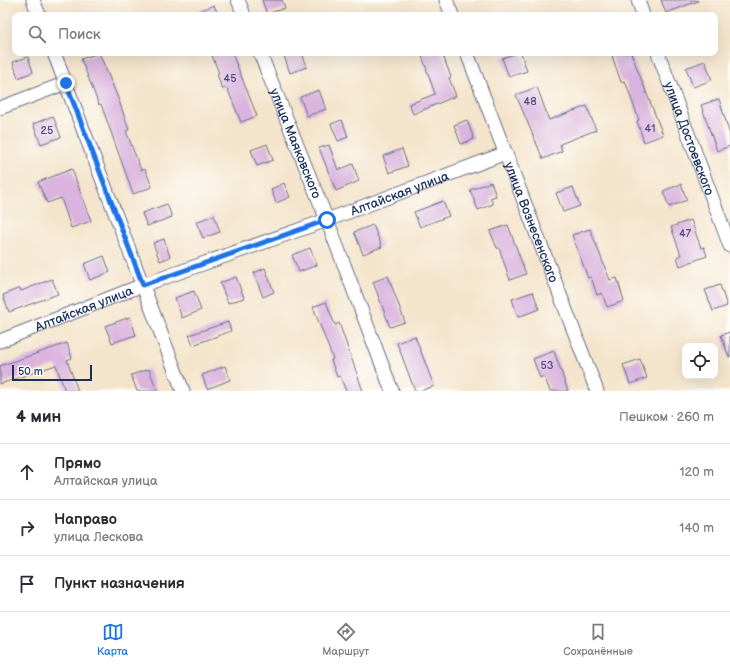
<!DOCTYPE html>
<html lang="ru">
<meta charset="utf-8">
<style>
body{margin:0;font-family:"Balsamiq Sans",sans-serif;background:#f7f7f7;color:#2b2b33}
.controls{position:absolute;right:12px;bottom:12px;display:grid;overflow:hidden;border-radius:8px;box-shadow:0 4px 16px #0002}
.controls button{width:36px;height:36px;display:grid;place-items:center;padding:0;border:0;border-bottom:1px solid #e1e1e2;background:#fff;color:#2b2b33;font:20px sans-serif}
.scale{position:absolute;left:12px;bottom:10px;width:80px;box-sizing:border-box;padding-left:4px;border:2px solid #1b2f5e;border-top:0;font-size:11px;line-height:14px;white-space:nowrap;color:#1b2f5e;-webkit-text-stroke:3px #fdfcf7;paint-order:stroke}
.stop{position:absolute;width:12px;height:12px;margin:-9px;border:3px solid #1a73e8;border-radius:50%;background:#fff}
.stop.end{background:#1a73e8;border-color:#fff;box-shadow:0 1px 4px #0008}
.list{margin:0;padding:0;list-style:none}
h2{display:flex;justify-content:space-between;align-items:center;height:52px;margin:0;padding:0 16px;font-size:17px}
h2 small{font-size:13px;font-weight:400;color:#7c7c81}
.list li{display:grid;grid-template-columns:26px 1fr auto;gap:12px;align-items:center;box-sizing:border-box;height:56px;padding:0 16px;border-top:1px solid #e1e1e2}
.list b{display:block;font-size:15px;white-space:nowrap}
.list p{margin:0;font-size:13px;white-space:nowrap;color:#7c7c81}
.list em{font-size:13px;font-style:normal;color:#7c7c81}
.icon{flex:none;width:22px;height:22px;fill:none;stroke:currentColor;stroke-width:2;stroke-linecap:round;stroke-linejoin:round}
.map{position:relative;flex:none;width:730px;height:391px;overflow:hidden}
.search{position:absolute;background:#fff;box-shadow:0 4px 16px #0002;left:12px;right:12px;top:12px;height:44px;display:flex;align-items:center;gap:10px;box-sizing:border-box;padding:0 14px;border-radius:8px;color:#7c7c81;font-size:15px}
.sheet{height:220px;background:#fff}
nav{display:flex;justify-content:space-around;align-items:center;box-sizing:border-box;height:56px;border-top:1px solid #e1e1e2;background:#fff;font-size:11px;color:#7c7c81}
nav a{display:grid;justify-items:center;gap:2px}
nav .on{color:#1a73e8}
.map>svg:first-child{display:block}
.building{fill:#dab4de}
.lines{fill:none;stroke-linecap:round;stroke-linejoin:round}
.minor-casing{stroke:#676e84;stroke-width:15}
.minor{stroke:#fff;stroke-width:13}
.route{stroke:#1a73e8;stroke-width:5}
.labels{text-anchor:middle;stroke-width:3.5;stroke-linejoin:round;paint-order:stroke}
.number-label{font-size:11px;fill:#4b507e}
.street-label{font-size:13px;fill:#1b2f5e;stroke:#fdfcf7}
</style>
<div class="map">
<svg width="730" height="391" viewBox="0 0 730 391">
<rect width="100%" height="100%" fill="#fdfcf7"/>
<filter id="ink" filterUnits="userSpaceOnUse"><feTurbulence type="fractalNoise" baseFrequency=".025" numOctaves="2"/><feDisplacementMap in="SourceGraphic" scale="8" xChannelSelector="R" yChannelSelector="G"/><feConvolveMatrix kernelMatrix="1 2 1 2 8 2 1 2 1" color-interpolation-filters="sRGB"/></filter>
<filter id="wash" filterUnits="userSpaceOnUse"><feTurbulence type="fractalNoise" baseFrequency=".012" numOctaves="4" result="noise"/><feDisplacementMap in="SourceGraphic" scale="16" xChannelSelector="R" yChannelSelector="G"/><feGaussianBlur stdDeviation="0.9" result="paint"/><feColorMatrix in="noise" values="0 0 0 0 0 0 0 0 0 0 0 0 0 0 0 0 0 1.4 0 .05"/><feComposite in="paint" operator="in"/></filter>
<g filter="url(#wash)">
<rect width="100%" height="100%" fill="#f4e4cb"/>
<g id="blocks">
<!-- building -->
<path class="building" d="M262,0H282L285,8L267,14Z
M661,0H697L698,1L666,13Z
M214,5L218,15H191V14Z
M99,53L118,98L129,130L126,131L141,170L145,169L152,187L133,194L101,104L99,105L81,59Z
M211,53H232L257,116L241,122L227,88L222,89L217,74L219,73Z
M283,53H302L307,67L290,73Z
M421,53H442L451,77L449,78L456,96L413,114L409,104L435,94Z
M517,53H521L527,71L509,77L502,58Z
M619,53H631L663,135L644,142L637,121L639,120L625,81L621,82L612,56Z
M28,57L33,72L18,78L13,62Z
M705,61L712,80L693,87L686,68Z
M537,87L549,120L587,106L596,130L560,144L562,151L543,159L516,95Z
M319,90L326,109L307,116L300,97Z
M719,99L730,135V146L717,151L701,105Z
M53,116L61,137L41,144L33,124Z
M342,120L348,137L338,141L331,124Z
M467,120L474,139L461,144L454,125Z
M267,144L273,160L257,166L251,150Z
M329,145L338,170L353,164L359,181L336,191L319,148Z
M402,149L408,166L389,173L383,156Z
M72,169L91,221L71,228L61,198L47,203L38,182Z
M491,182L496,196L490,198L493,204L478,210L470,190Z
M284,183L290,197L276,203L271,189Z
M681,184L687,200L669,207L663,191Z
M573,187L580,206L563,212L556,193Z
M443,201L449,216L420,227L414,212Z
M167,204L172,217L147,226L142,213Z
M214,215L220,232L203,238L196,222Z
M691,220L701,248L704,247L707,256L680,266L677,257L681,255L671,227Z
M373,225L382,247L363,254L354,232Z
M508,225L526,274L510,280L499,248H497L490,231Z
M590,229L610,280L617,278L624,301L607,307L602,293L597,295L591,277L588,278L572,235Z
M164,239L170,257L160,261L153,243Z
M310,248L317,265L299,272L292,255Z
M104,256L110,272L90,280L84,264Z
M265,268L274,292L263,297L254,273Z
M388,276L405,322L390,327L373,282Z
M236,277L244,298L228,303L220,283Z
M52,279L58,294L9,312L3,295L20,288L21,291Z
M720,285L727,306L713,311L705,290Z
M194,291L201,310L182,318L175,298Z
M533,292L539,309L518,317L512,299Z
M326,302L335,325L339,323L363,391H346L340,376L337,377L331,360L333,359L313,307Z
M130,317L136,335L112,343L105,326Z
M228,322L231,331L193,345L189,335Z
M730,332V357H729L721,335Z
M415,336L434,386L420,391H415L397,343Z
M67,343L72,358L67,360L78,391H65L56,365L0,384V366Z
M554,351L568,391H550L544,376L540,378L533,359Z
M640,359L647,378L630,384L623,365Z
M225,366L230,380L207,389L202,375Z
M149,369L157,391H137L131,375Z"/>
</g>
</g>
<g filter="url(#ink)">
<use href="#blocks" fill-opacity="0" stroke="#676e84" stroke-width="1"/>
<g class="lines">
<!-- minor casing -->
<g class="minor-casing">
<g id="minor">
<path d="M33,0L39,15"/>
<path d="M238,0L244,15"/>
<path d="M446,0L452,15"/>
<path d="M638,0L643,15"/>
<path d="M54,53L183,391"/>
<path id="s1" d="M260,53L327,220L392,391"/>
<path id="s2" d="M467,53L597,391"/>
<path id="s3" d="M658,53L730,246"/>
<path d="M0,108L66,83"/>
<path id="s4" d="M0,341L143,285L327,220L506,153"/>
</g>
</g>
<!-- minor -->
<use href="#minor" class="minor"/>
</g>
</g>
<g class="lines" filter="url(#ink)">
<!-- route -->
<path class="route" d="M66,83L143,285L327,220"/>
</g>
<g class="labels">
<!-- number labels -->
<g class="number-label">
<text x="230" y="82">45</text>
<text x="530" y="105">48</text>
<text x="650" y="132">41</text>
<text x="47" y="134">25</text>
<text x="685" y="237">47</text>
<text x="547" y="369">53</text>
</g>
<!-- street labels -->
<g class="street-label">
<text dy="5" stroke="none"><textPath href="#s3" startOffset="91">улица Достоевского</textPath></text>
<text dy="5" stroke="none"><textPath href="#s1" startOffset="97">улица Маяковского</textPath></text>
<text dy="5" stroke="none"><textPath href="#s4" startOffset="426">Алтайская улица</textPath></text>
<text dy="5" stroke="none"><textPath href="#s2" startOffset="181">улица Вознесенского</textPath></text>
<text dy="5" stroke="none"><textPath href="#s4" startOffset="90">Алтайская улица</textPath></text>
</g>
</g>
</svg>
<div class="controls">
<button><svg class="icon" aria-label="locate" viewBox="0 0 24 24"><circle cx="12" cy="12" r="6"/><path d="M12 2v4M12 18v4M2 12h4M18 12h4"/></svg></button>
</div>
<div class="scale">50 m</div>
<div class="stop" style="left:327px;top:220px"></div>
<div class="stop end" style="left:66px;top:83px"></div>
<div class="search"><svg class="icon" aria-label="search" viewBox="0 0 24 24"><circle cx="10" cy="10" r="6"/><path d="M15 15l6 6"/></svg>Поиск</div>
</div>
<section class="sheet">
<h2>4 мин<small>Пешком · 260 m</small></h2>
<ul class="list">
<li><svg class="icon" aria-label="ahead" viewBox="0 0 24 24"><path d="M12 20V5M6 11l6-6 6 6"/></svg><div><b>Прямо</b><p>Алтайская улица</p></div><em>120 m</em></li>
<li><svg class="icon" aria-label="right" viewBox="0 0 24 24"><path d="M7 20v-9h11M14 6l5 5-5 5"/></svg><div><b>Направо</b><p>улица Лескова</p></div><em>140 m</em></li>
<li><svg class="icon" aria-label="arrive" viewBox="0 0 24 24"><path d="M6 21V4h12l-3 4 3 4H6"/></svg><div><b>Пункт назначения</b></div></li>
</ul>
</section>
<nav>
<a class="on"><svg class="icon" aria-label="map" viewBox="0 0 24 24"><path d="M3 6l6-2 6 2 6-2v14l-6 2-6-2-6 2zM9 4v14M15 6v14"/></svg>Карта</a>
<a><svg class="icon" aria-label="directions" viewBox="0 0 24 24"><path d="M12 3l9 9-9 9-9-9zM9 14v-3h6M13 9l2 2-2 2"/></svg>Маршрут</a>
<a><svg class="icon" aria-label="saved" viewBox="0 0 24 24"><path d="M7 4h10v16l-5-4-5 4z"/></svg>Сохранённые</a>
</nav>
